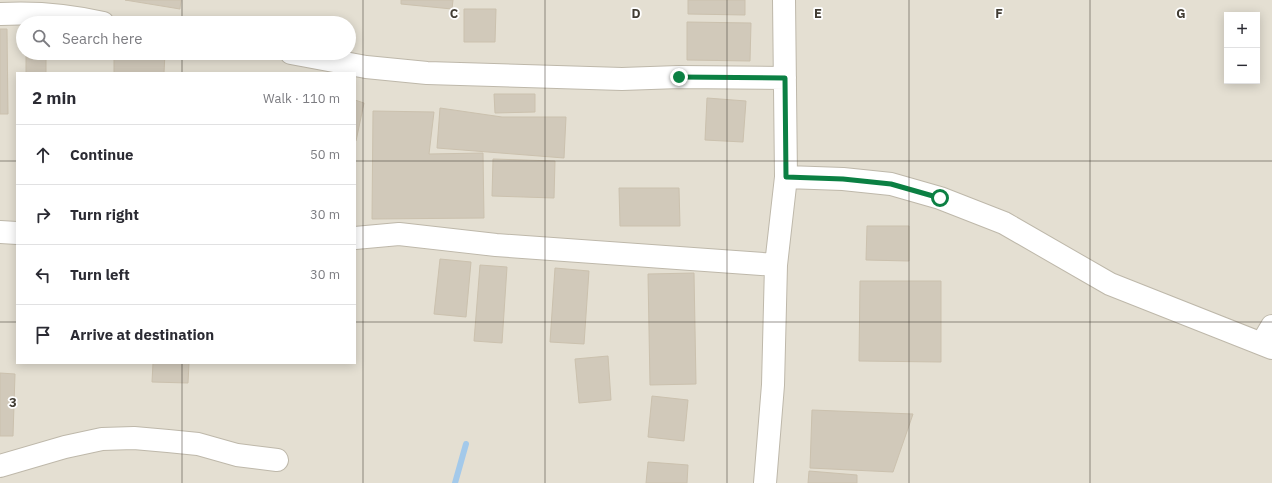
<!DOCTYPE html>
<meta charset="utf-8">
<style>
body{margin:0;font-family:"IBM Plex Sans",sans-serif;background:#f7f7f7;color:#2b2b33}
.controls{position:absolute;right:12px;top:12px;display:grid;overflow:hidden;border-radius:0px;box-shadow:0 2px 10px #0003}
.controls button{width:36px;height:36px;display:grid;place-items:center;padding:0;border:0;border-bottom:1px solid #e1e1e2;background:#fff;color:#2b2b33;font:20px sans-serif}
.stop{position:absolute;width:12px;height:12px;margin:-9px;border:3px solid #0b8043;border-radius:50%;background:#fff}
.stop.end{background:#0b8043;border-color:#fff;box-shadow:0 1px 4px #0008}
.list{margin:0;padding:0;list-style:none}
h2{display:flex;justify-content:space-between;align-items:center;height:52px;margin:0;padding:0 16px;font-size:17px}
h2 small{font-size:13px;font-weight:400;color:#7c7c81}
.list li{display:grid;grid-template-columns:26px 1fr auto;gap:12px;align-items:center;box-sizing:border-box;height:60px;padding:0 16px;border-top:1px solid #e1e1e2}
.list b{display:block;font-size:15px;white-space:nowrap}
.list em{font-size:13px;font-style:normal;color:#7c7c81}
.icon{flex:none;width:22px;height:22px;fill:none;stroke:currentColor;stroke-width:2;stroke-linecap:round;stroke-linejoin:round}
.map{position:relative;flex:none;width:1272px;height:483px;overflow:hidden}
.search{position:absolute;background:#fff;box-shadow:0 2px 10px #0003;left:16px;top:16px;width:340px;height:44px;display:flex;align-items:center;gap:10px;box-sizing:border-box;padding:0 14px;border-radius:22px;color:#7c7c81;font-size:15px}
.panel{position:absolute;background:#fff;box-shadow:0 2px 10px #0003;left:16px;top:72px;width:340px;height:292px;border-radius:0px}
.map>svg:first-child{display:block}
.residential{fill:#e4dfd2;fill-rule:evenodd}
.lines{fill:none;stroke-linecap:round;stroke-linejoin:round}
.stream{stroke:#a3c9ea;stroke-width:6}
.building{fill:#d1c9ba;stroke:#cbc1ae}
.street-casing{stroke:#beb8aa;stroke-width:24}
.street{stroke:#fff;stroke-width:22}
.route{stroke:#0b8043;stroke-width:5}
.grid{fill:none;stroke:#423d34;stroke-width:1;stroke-opacity:0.55}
.grid-label{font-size:13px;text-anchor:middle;font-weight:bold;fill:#423d34;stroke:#fff;stroke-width:3.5;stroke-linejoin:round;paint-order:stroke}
</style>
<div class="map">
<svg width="1272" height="483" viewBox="0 0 1272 483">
<rect width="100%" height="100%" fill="#f0ede3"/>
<!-- residential -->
<path class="residential" d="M0,0H1272V483H0ZM1227,15H1257V81H1227ZM23,23H349V53H23ZM17,73H355V363H17Z"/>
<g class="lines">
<!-- stream -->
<path class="stream" d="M455,483L466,444"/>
</g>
<!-- building -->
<path class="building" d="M125,0H181L180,9Z
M401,0H453L452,9L401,4Z
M688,0H745V15L688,14Z
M464,9H496L495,42H464Z
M687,22L751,23L750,61L687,60Z
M0,29H7L8,114H0Z
M26,53H46V73H26Z
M114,53H165L164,73H114Z
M494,94H535V112L495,113Z
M707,98L746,101L743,142L705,140Z
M355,100L364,103L356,141H355Z
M440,108L502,117H566L564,158L437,148Z
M373,111L434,112L429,154L483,153L484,218L372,219Z
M493,159L555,161L554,198L492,196Z
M619,188H679L680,226H620Z
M867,226H909V261L866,260Z
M440,259L471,262L466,317L434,314Z
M480,265L507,267L502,343L474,341Z
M555,268L589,271L584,344L550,342Z
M694,273L696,384L650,385L648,274Z
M860,281H941V362L859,361Z
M608,356L611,400L579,403L575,359Z
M153,363H189L188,383L152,382Z
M0,373L15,374L13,436H0Z
M652,396L688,400L684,441L648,437Z
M812,410L913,414L893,472L810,468Z
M648,462L688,465L687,483H646Z
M809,471L857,475V483H808Z"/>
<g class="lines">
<!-- street casing -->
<g class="street-casing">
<path id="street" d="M0,14C35,12 69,15 103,23
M291,53L366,67L427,73L622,79L679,77L785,78
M786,177L843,179L891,184L940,198L1004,223L1110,284L1272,348
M0,232L17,233
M355,238L399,234L496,245L776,265
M1262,343L1272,326
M0,466L65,447L102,439L134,438L168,441L198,444L237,455L277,460
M765,483L773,385L776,265L786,177L784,0"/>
</g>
<!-- street -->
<use href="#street" class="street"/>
</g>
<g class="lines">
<!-- route -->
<path class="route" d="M679,77L785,78L786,177L843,179L891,184L940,198"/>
</g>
<!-- grid -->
<path class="grid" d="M182,0V23M363,0V483M545,0V483M727,0V483M909,0V483M1090,0V483M182,53V73M0,161H17M355,161H1272M0,322H17M355,322H1272M182,363V483"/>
<g class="grid-label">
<text x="454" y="18">C</text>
<text x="636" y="18">D</text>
<text x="818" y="18">E</text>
<text x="999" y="18">F</text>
<text x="1181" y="18">G</text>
<text x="13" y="407">3</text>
</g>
</svg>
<div class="controls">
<button>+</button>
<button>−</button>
</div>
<div class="stop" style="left:940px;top:198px"></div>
<div class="stop end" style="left:679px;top:77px"></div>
<div class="search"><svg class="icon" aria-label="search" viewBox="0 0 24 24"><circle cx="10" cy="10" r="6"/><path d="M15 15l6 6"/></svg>Search here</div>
<section class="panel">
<h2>2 min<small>Walk · 110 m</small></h2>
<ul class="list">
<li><svg class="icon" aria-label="ahead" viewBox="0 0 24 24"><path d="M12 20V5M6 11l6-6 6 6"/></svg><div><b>Continue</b></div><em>50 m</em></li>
<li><svg class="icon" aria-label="right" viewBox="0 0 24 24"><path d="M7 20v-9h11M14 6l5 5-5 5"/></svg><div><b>Turn right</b></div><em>30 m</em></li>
<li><svg class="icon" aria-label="left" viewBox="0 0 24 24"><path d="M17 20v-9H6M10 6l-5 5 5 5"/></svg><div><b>Turn left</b></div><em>30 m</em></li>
<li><svg class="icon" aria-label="arrive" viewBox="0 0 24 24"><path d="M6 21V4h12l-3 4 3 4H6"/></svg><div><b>Arrive at destination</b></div></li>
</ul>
</section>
</div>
